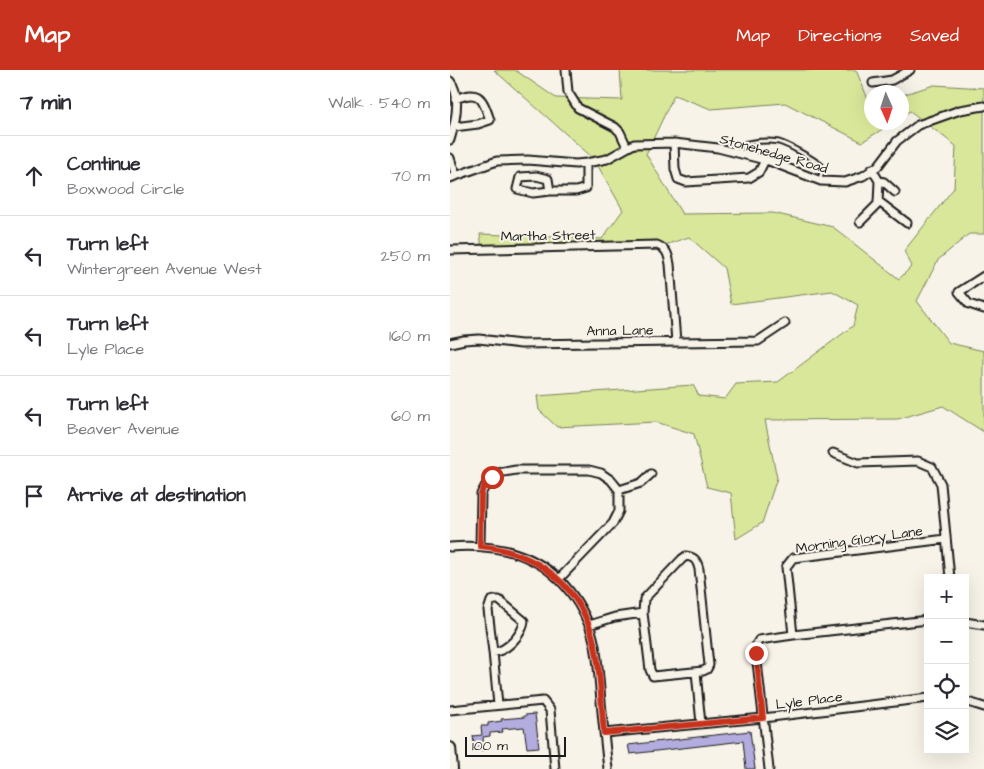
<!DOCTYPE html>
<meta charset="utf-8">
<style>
body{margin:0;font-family:"Architects Daughter",sans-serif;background:#f7f7f7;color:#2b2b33}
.controls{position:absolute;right:15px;bottom:15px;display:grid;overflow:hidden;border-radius:0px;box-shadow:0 5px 20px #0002}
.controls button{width:45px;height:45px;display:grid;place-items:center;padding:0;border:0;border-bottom:1px solid #e1e1e2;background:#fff;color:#2b2b33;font:25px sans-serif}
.compass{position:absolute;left:414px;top:15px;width:45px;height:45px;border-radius:50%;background:#fff;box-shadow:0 5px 20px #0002;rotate:177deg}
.scale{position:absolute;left:15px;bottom:12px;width:101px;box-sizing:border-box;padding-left:5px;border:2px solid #1c1c1c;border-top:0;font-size:14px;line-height:18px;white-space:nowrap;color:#1c1c1c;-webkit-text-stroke:4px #f7f3e8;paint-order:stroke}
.stop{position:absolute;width:15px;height:15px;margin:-11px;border:4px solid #c8321e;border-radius:50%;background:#fff}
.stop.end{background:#c8321e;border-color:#fff;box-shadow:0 1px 5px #0008}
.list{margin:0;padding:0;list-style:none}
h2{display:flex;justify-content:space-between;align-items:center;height:65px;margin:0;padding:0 20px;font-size:21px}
h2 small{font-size:16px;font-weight:400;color:#7c7c81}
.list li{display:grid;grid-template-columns:32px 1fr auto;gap:15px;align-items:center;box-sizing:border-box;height:80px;padding:0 20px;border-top:1px solid #e1e1e2}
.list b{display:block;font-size:19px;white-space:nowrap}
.list p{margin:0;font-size:16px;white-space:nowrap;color:#7c7c81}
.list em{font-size:16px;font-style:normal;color:#7c7c81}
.icon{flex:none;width:28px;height:28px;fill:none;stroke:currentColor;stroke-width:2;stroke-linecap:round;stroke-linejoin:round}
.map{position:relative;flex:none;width:534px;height:699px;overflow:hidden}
header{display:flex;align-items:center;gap:30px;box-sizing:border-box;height:70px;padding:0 25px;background:#c8321e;color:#fff}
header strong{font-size:24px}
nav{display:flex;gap:28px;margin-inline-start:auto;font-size:18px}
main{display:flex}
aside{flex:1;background:#fff}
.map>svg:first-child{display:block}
.green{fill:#d9e79a;stroke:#7a825b}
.building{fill:#b3acde;stroke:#1c1c1c}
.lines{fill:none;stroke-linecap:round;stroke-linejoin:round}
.lane-casing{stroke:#1c1c1c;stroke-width:7}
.street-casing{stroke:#1c1c1c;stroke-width:11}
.secondary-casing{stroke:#1c1c1c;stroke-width:14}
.lane{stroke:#f7f3e8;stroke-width:3}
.street{stroke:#f7f3e8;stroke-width:7}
.secondary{stroke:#f7f3e8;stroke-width:10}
.route{stroke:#c8321e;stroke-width:6}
.labels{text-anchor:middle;stroke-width:4;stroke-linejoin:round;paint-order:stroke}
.street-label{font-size:14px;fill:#1c1c1c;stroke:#f7f3e8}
</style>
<header>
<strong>Map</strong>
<nav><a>Map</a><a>Directions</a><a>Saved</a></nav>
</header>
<main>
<aside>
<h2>7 min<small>Walk · 540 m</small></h2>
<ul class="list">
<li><svg class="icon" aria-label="ahead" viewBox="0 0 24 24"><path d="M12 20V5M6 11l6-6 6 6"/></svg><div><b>Continue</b><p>Boxwood Circle</p></div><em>70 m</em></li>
<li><svg class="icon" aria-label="left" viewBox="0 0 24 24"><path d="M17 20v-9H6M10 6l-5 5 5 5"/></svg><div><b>Turn left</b><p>Wintergreen Avenue West</p></div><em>250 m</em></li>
<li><svg class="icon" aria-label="left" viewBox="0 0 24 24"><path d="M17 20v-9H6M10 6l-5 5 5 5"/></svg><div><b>Turn left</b><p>Lyle Place</p></div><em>160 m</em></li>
<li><svg class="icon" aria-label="left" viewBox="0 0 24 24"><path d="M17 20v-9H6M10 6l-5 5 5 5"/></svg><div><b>Turn left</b><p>Beaver Avenue</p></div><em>60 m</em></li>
<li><svg class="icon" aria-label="arrive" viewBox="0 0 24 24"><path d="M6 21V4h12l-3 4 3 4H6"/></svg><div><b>Arrive at destination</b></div></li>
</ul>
</aside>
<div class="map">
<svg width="534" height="699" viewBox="0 0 534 699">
<rect width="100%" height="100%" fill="#f7f3e8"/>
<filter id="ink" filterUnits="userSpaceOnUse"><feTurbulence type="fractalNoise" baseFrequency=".02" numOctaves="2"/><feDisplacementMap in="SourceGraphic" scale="10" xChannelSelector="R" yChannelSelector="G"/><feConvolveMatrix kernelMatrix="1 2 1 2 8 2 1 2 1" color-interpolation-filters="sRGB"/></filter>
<g filter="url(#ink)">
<!-- green -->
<path class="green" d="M44,0H65L106,28L172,30L170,0H406L420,34H421L422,52L442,53L412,72L335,33L261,39L224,25L196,84L232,144L323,143L383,157L449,209L462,196L454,181L504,118L506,76L460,41L452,46V25L484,15L534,18V164H519L488,190L467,231L499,273L534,281V362L493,336L448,349L315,350L327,408L312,453L286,469L281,423L257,417L244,364L206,352L107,357L89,340L87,326L243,315L249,326L275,329L286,314L328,312L403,256L408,235L382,221L281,234L274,198L239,167L203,179H32L30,164L152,169L173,140L144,89Z"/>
<!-- building -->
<path class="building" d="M85,644L89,677L77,678L74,657L52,659L53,662L40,663V666L33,667L34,680L25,681L23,666L32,665L31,656H38V653L52,651L51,649L75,647V645Z
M300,661L305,699H296L293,671L180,684L178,675Z"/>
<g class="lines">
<!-- lane casing -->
<g class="lane-casing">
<path id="lane" d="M281,81C290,71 316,70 329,72C339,75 362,88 371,95L372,101L370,110"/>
</g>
<!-- street casing -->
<g class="street-casing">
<path id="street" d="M116,0L118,22L128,38L165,57L170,62L177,77
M0,11C12,26 5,54 0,70
M423,13L442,10L460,0
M4,57L28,54L40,50C33,30 30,18 6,29
M224,73L225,99L228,109L236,112L299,108L309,102L315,90
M0,88L6,106
M422,99L429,111L434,112L445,122
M86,106L98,109L100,121L83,123L67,119L70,107Z
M0,108L47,91L78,90L126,94L136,93L157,89L184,74L224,73L268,78L319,91L371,111L395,112L413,106L428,96L447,71L468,55L510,40L534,36
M100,121H126L136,118V93
M428,131L457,153
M410,152L428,134L429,111
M0,180L207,175C217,179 218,184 220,194L226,272
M534,206L509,222L519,234L534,239
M0,273L14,270L29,269L71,274L308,271L335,253
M383,383L408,393L468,391L482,397L491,414L500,508
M169,420L191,413L201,404
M30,476L31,424L38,411L48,403L66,400H139L151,403L161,410L169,420V441L163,453L109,509
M0,477C64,472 113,493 139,555C147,575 148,598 150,619C152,646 155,672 158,699
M236,486C245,487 247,491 249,499L259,595L257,599L253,601L203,606L200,600L193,543L194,529L232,489Z
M45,530H49L74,551C73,564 56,582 43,582L38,540L41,531Z
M515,552L534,555
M139,555L165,547L193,543
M343,565L336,497L343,488L496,469
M43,582L48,635
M246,602L251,654
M515,631L534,637
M0,640L93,631L100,640L105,699
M154,663L313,648L478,628
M319,699L306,583L307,573L309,570L343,565L478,550"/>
</g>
<!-- secondary casing -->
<g class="secondary-casing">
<path id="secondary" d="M0,678L2,699"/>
</g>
<!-- lane -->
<use href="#lane" class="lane"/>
<!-- street -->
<use href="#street" class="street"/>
<!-- secondary -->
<use href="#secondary" class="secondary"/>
</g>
</g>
<g class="lines" filter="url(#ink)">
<!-- route -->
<path class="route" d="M42,407L34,416L31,424L30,476C89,482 132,517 145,576C151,604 151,634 154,663L313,648L306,583"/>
</g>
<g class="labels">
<!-- street labels -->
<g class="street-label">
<text transform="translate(324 83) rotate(16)" y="5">Stonehedge Road</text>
<text transform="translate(98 165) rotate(-1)" y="5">Martha Street</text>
<text transform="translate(170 260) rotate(-1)" y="5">Anna Lane</text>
<text transform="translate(409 469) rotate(-8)" y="5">Morning Glory Lane</text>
<text transform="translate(359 630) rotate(-7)" y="5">Lyle Place</text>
</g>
</g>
</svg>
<div class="controls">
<button>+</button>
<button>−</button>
<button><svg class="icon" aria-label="locate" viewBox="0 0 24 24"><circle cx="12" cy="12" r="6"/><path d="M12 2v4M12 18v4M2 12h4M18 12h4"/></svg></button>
<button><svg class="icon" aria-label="layers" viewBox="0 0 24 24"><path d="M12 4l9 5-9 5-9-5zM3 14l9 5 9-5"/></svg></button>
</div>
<svg class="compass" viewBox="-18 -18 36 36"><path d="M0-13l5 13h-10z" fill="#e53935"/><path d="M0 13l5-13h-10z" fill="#7c7c81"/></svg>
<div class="scale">100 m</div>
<div class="stop" style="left:42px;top:407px"></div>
<div class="stop end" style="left:306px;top:583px"></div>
</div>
</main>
